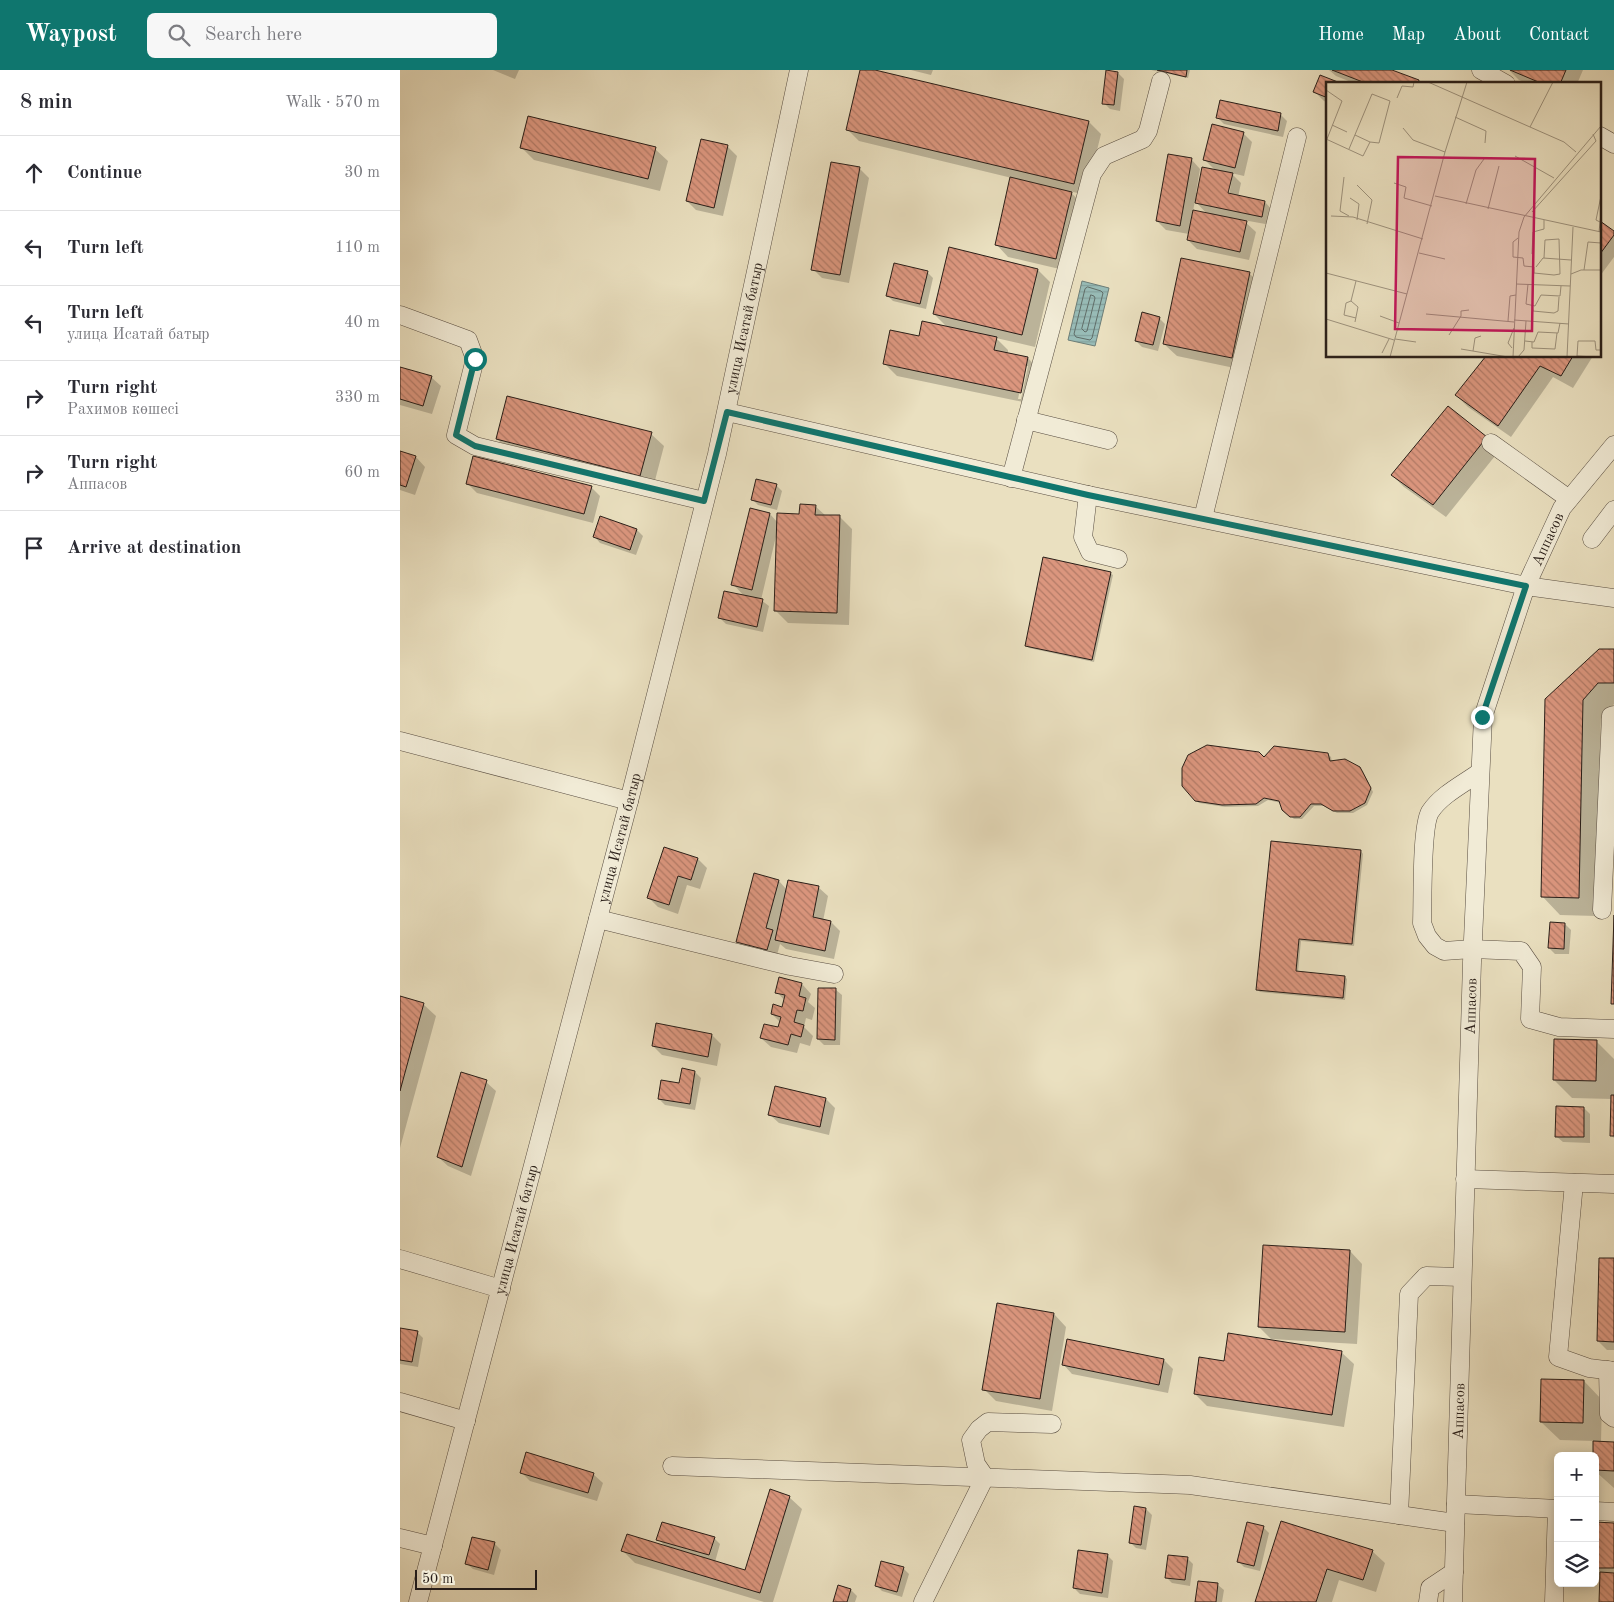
<!DOCTYPE html>
<meta charset="utf-8">
<style>
body{margin:0;font-family:"Old Standard TT",serif;background:#f7f7f7;color:#2b2b33}
.controls{position:absolute;right:15px;bottom:15px;display:grid;overflow:hidden;border-radius:8px;box-shadow:0 2px 12px #0003}
.controls button{width:45px;height:45px;display:grid;place-items:center;padding:0;border:0;border-bottom:1px solid #e1e1e2;background:#fff;color:#2b2b33;font:25px sans-serif}
.scale{position:absolute;left:15px;bottom:12px;width:122px;box-sizing:border-box;padding-left:5px;border:2px solid #291e18;border-top:0;font-size:14px;line-height:18px;white-space:nowrap;color:#291e18;-webkit-text-stroke:4px #f1ebd6;paint-order:stroke}
.stop{position:absolute;width:15px;height:15px;margin:-11px;border:4px solid #0f766e;border-radius:50%;background:#fff}
.stop.end{background:#0f766e;border-color:#fff;box-shadow:0 1px 5px #0008}
.list{margin:0;padding:0;list-style:none}
h2{display:flex;justify-content:space-between;align-items:center;height:65px;margin:0;padding:0 20px;font-size:21px}
h2 small{font-size:16px;font-weight:400;color:#7c7c81}
.list li{display:grid;grid-template-columns:32px 1fr auto;gap:15px;align-items:center;box-sizing:border-box;height:75px;padding:0 20px;border-top:1px solid #e1e1e2}
.list b{display:block;font-size:19px;white-space:nowrap}
.list p{margin:0;font-size:16px;white-space:nowrap;color:#7c7c81}
.list em{font-size:16px;font-style:normal;color:#7c7c81}
.icon{flex:none;width:28px;height:28px;fill:none;stroke:currentColor;stroke-width:2;stroke-linecap:round;stroke-linejoin:round}
.map{position:relative;flex:none;width:1214px;height:1532px;overflow:hidden}
header{display:flex;align-items:center;gap:30px;box-sizing:border-box;height:70px;padding:0 25px;background:#0f766e;color:#fff}
header strong{font-size:24px}
nav{display:flex;gap:28px;margin-inline-start:auto;font-size:18px}
.search{width:350px;height:45px;background:#f7f7f7;display:flex;align-items:center;gap:12px;box-sizing:border-box;padding:0 18px;border-radius:8px;color:#7c7c81;font-size:19px}
main{display:flex}
aside{flex:1;background:#fff}
.map>svg:first-child{display:block}
.water{fill:url(#water-rules);stroke:#6c7d77}
.shadow{fill:#0003;fill-rule:evenodd}
.lines{fill:none;stroke-linecap:round;stroke-linejoin:round}
.shore{stroke:#606d68;stroke-width:1}
.building{fill:url(#building-back-hatch);stroke:#291e18}
.minor-casing{stroke:#594e42;stroke-width:19}
.minor{stroke:#f1ebd6;stroke-width:18}
.route{stroke:#0f766e;stroke-width:6}
.labels{text-anchor:middle;stroke-width:4;stroke-linejoin:round;paint-order:stroke}
.street-label{font-size:15px;fill:#291e18;stroke:#f1ebd6}
.inset-road{fill:none;stroke:#9d927d;stroke-width:1}
.view{fill:#c2185b;fill-opacity:0.15;stroke:#c2185b;stroke-width:2.5}
.inset-edge{fill:none;stroke:#291e18;stroke-width:2.5}
</style>
<header>
<strong>Waypost</strong>
<div class="search"><svg class="icon" aria-label="search" viewBox="0 0 24 24"><circle cx="10" cy="10" r="6"/><path d="M15 15l6 6"/></svg>Search here</div>
<nav><a>Home</a><a>Map</a><a>About</a><a>Contact</a></nav>
</header>
<main>
<aside>
<h2>8 min<small>Walk · 570 m</small></h2>
<ul class="list">
<li><svg class="icon" aria-label="ahead" viewBox="0 0 24 24"><path d="M12 20V5M6 11l6-6 6 6"/></svg><div><b>Continue</b></div><em>30 m</em></li>
<li><svg class="icon" aria-label="left" viewBox="0 0 24 24"><path d="M17 20v-9H6M10 6l-5 5 5 5"/></svg><div><b>Turn left</b></div><em>110 m</em></li>
<li><svg class="icon" aria-label="left" viewBox="0 0 24 24"><path d="M17 20v-9H6M10 6l-5 5 5 5"/></svg><div><b>Turn left</b><p>улица Исатай батыр</p></div><em>40 m</em></li>
<li><svg class="icon" aria-label="right" viewBox="0 0 24 24"><path d="M7 20v-9h11M14 6l5 5-5 5"/></svg><div><b>Turn right</b><p>Рахимов көшесі</p></div><em>330 m</em></li>
<li><svg class="icon" aria-label="right" viewBox="0 0 24 24"><path d="M7 20v-9h11M14 6l5 5-5 5"/></svg><div><b>Turn right</b><p>Аппасов</p></div><em>60 m</em></li>
<li><svg class="icon" aria-label="arrive" viewBox="0 0 24 24"><path d="M6 21V4h12l-3 4 3 4H6"/></svg><div><b>Arrive at destination</b></div></li>
</ul>
</aside>
<div class="map">
<svg width="1214" height="1532" viewBox="0 0 1214 1532">
<defs>
<pattern id="water-rules" width="6" height="5" patternUnits="userSpaceOnUse" patternTransform="scale(1.25)"><rect width="6" height="5" fill="#98bcb7"/><path d="M0 2.5h6" fill="none" stroke="#83a19d"/></pattern>
<pattern id="building-back-hatch" width="6" height="6" patternUnits="userSpaceOnUse" patternTransform="scale(1.25)"><rect width="6" height="6" fill="#db967e"/><path d="M-1 5l2 2M0 0l6 6M5-1l2 2" fill="none" stroke="#b27a66"/></pattern>
</defs>
<rect width="100%" height="100%" fill="#eae0c0"/>
<filter id="stains"><feTurbulence type="fractalNoise" baseFrequency=".004" numOctaves="4"/><feColorMatrix values="0 0 0 0 .2 0 0 0 0 .09 0 0 0 0 .02 0 0 0 .5 -.17"/></filter>
<radialGradient id="worn" r=".72"><stop offset=".6" stop-color="#630" stop-opacity="0"/><stop offset="1" stop-color="#630" stop-opacity=".3"/></radialGradient>
<!-- water -->
<path class="water" d="M682,211L709,218L695,276L668,270Z"/>
<!-- shadow -->
<path class="shadow" d="M93,0H119L115,9Z
M461,0H470L689,52L701,64L686,125L669,121L684,135L668,201L608,187L596,174L612,108L459,71L447,59Z
M511,0H533L531,5Z
M751,0H790L788,8Z
M929,0H988L1018,11L1021,14H956L936,6Z
M1109,0H1183L1177,14H1128L1119,10Z
M718,3L724,9L720,41L710,39L704,33Z
M928,14V33L924,31L915,22Z
M821,32L881,45L887,51L883,67L824,54L818,48Z
M843,63L852,72L844,106L831,103L841,113L838,127L865,132L874,142L871,155L843,150L856,162L849,190L797,179L788,170L789,164L766,160L757,151L791,89L800,99L796,123H798L816,101L804,89ZM830,109H832L828,130L825,129ZM795,131L808,145L793,141Z
M302,70L328,77L337,86L323,146L296,140L287,131Z
M121,77L255,79L268,91L260,121L134,90Z
M459,98L469,108L449,213L422,208L413,199Z
M1200,153L1214,163V187L1200,206Z
M638,200L650,212L635,277L596,268L608,280V284L628,288L640,301L633,334L497,306L484,293L520,268L548,258L534,244ZM625,296H628L621,329H618Z
M527,202L533,208L526,239L493,231L487,225Z
M849,203L862,216L844,300L777,286L764,274Z
M759,248L765,254L758,281L742,277L736,271Z
M1087,286H1193L1173,318L1153,307L1111,367L1068,337L1056,325Z
M0,298L31,307L41,316L32,344L0,335Z
M1048,338L1099,381L1046,447L1004,417L992,405Z
M251,364L264,376L253,418L110,381L97,369Z
M0,382L16,387L25,397L15,425L0,420Z
M67,413L191,417L200,426L193,453L77,423Z
M376,415L382,421L377,440L358,435L352,429Z
M415,436L426,446L440,447L452,459L449,555L388,553L375,540L377,462L361,530L369,536L363,562L326,554L320,548L344,526L333,514L370,444L378,453L401,445Z
M237,460L243,466L236,485L200,473L195,467Z
M710,503L713,505L694,592L629,578L626,575Z
M1214,580V634L1201,649L1196,846L1160,845L1142,826L1146,630Z
M928,684L931,687L932,692L960,698L963,701L973,722L967,735L953,743H937L924,736H914L902,749H894L886,742L881,733L868,730L858,736L825,737L799,733L796,730L864,689Z
M961,781L963,784L954,876L901,871L898,902L945,907L947,909L945,930L860,922L857,919Z
M298,789L307,798L300,819L287,815L278,844L258,837L249,828Z
M379,811L387,820L418,817L428,826L423,851L431,852L440,861L434,889L386,879L380,874L376,889L347,881L338,872Z
M1165,854L1171,860L1169,884H1155L1149,878Z
M402,914L411,924L408,932L415,938L412,950L406,948L404,957L413,966L410,976L400,973L397,983L371,977L361,968L379,959L381,953L372,944L383,938L385,931L377,922Z
M436,920L442,925L440,975H424L418,969Z
M0,927L23,934L36,946L0,1078Z
M312,965L321,974L317,996L262,985L253,976Z
M1196,971L1214,989V1068L1211,1065L1212,1029L1172,1028L1154,1010Z
M295,1002L301,1008L295,1040L265,1035L259,1029Z
M86,1012L96,1021L71,1106L48,1096L38,1087Z
M426,1029L435,1038L429,1065L379,1053L369,1044Z
M1184,1038L1190,1044V1073L1163,1072L1157,1067Z
M950,1181L962,1194L957,1274L871,1269L859,1257Z
M1214,1190V1280H1207L1198,1271Z
M598,1235L654,1244L666,1257L652,1341L596,1331L584,1319Z
M0,1259L17,1262L23,1268L18,1297L0,1294Z
M941,1282L954,1294L944,1357L807,1336L795,1324L825,1292Z
M764,1290L773,1299L768,1323L672,1304L663,1294Z
M1184,1311L1202,1330L1201,1372L1214,1373V1418L1195,1401V1371L1160,1370L1141,1352Z
M121,1402L193,1404L203,1413L197,1431L130,1411Z
M389,1427L402,1439L373,1532H364L235,1493L223,1481L266,1477L258,1469L314,1468L320,1474L315,1492L346,1501Z
M746,1439L752,1445L746,1480L736,1478L730,1472Z
M881,1452L972,1481L985,1493L976,1522L939,1510L932,1532H856Z
M1195,1453L1214,1454V1532H1201V1506L1195,1502Z
M863,1457L869,1463L860,1501L844,1497L838,1491Z
M73,1468L95,1474L101,1480L94,1505L73,1499L67,1494Z
M707,1485L713,1491L708,1528L680,1524L674,1518Z
M787,1488L793,1494L790,1516L772,1513L766,1507Z
M503,1498L509,1504L502,1527L482,1521L476,1515Z
M818,1515L824,1520L822,1532H797Z
M439,1517L451,1520L457,1526L455,1532H435Z"/>
<g class="lines">
<!-- shore -->
<path class="shore" d="M688,217L701,221L703,223L692,268L690,270L676,267L674,264L685,219Z
M691,225L694,226L695,228L687,261L685,262L682,259Z"/>
</g>
<!-- building -->
<path class="building" d="M460,0H475L689,51L674,114L446,60Z
M706,0L718,2L714,35L702,34Z
M757,0H787L786,7Z
M932,0H992L1019,10L1018,14H968Z
M1110,0H1166L1160,14H1143Z
M920,5L943,14H928V28L913,22Z
M820,30L881,43L878,61L816,48Z
M128,46L256,77L248,109L120,78Z
M812,54L844,62L835,98L803,90Z
M301,69L328,75L314,138L286,131Z
M768,84L792,88L780,156L756,151Z
M431,92L460,97L440,205L411,200Z
M802,97L833,103L828,123L865,131L862,147L795,133Z
M610,107L672,122L656,189L595,175Z
M793,140L847,151L840,182L787,170Z
M1200,151L1214,161V165L1200,184Z
M549,177L638,199L622,265L533,244Z
M781,188L850,202L832,288L763,274Z
M494,193L528,201L520,234L486,226Z
M742,242L760,247L753,275L735,271Z
M522,251L597,267L594,280L628,287L621,323L483,294L490,260L519,266Z
M1086,286H1173L1161,306L1140,296L1098,356L1055,325Z
M0,297L32,306L23,336L0,329Z
M107,326L252,362L240,406L96,369Z
M1048,336L1087,367L1033,435L991,405Z
M0,381L16,386L6,417L0,415Z
M73,386L192,416L184,444L66,414Z
M356,409L377,414L371,435L351,430Z
M400,434L416,435L415,445H440L437,543L374,541L377,443L399,444Z
M350,438L370,443L352,520L331,515Z
M200,446L237,459L230,480L193,467Z
M643,487L711,502L692,590L625,576Z
M324,521L363,529L357,557L318,548Z
M1199,579H1214V613H1198L1183,630L1179,828L1141,827L1145,629Z
M807,675L859,682L864,687L874,676L928,683L930,691L945,689L960,697L971,718L965,733L950,741H933L921,734H911L900,747H890L882,740L879,731L864,728L856,734L822,735L795,731L782,716V698L788,685Z
M871,771L961,780L952,874L899,869L896,901L945,906L943,928L856,920Z
M264,777L298,788L291,810L278,806L269,835L247,828Z
M354,803L379,810L366,858L373,860L367,880L336,872Z
M388,810L419,816L413,847L431,851L425,881L375,870Z
M1214,845V934H1211Z
M1150,852L1165,853L1164,879L1148,878Z
M379,907L402,913L399,926L406,928L403,941L397,940L394,952L404,955L401,967L391,964L388,975L360,968L364,954L378,957L381,947L371,944L373,934L382,937L385,925L375,923Z
M418,918H436L435,970L417,969Z
M0,926L24,933L0,1021Z
M256,953L312,964L308,987L252,976Z
M1154,969L1197,970L1196,1011L1153,1010Z
M282,998L295,1001L290,1034L258,1029L261,1010L279,1013Z
M61,1002L87,1010L62,1097L37,1087Z
M375,1016L426,1028L420,1057L368,1045Z
M1211,1025H1214V1066H1210Z
M1156,1036L1184,1037V1067H1155Z
M863,1175L950,1180L945,1262L858,1257Z
M1199,1188H1214V1272L1197,1271Z
M597,1233L654,1243L640,1329L582,1320Z
M0,1258L18,1261L12,1292L0,1290Z
M828,1263L942,1281L932,1345L794,1324L799,1287L824,1291Z
M667,1269L764,1289L759,1315L662,1295Z
M1141,1309L1184,1310L1183,1353L1140,1352Z
M1193,1371L1214,1372V1401L1195,1400V1386H1193Z
M126,1382L194,1403L188,1423L120,1403Z
M370,1419L390,1426L360,1523L221,1481L227,1464L345,1500Z
M734,1436L746,1438L741,1475L729,1473Z
M881,1451L973,1480L963,1510L927,1499L916,1532H855Z
M262,1452L315,1467L309,1485L256,1470Z
M847,1452L864,1456L854,1496L837,1492Z
M1195,1452L1214,1453V1498H1195Z
M72,1467L95,1472L88,1500L65,1494Z
M678,1480L708,1484L702,1523L673,1518Z
M768,1485L788,1487L785,1510L765,1508Z
M481,1491L504,1497L497,1522L475,1516Z
M1200,1502L1214,1503V1532H1199Z
M798,1511L818,1513L816,1532H795Z
M438,1515L451,1519L447,1532H433Z"/>
<g class="lines">
<!-- minor casing -->
<g class="minor-casing">
<g id="minor">
<path d="M1081,0L1106,14"/>
<path d="M1200,66L1214,74"/>
<path d="M0,245L68,270L75,289L56,365L75,376L304,431"/>
<path d="M327,342L688,425L1126,516L1214,528"/>
<path d="M626,350L708,370"/>
<path d="M1091,373L1169,429"/>
<path d="M611,408L692,104L704,86L743,69L748,61L761,11"/>
<path d="M688,425L683,467L690,482L718,489"/>
<path d="M803,448L897,67"/>
<path d="M1192,469L1214,440"/>
<path d="M0,671L229,731"/>
<path d="M1080,702C1063,714 1041,725 1030,742C1021,758 1023,831 1022,853L1027,866L1035,876L1044,881L1072,879L1121,881L1132,897L1130,949L1159,957L1214,959"/>
<path d="M1202,840L1211,646L1214,645"/>
<path d="M198,849L390,896L434,904"/>
<path d="M1065,1109L1214,1114"/>
<path d="M1174,1113L1158,1287L1189,1298L1214,1301"/>
<path d="M0,1189L101,1219"/>
<path d="M1208,1300L1209,1344L1214,1348"/>
<path d="M0,1332L66,1351"/>
<path d="M272,1396L790,1415L1055,1453"/>
<path d="M1056,1434L1158,1439"/>
<path d="M1195,1441L1214,1442"/>
<path d="M999,1445L1009,1224L1026,1206L1062,1207"/>
<path d="M0,1468L33,1476"/>
<path id="s1" d="M18,1532L229,731L317,384L399,0"/>
<path d="M523,1532L585,1407L576,1394L571,1370L579,1359L588,1352L652,1354"/>
<path d="M1028,1532L1030,1518L1054,1502"/>
<path id="s2" d="M1053,1532L1072,892L1083,647L1126,516L1162,438L1214,375"/>
<path d="M1154,1532L1157,1439"/>
</g>
</g>
<!-- minor -->
<use href="#minor" class="minor"/>
</g>
<g class="lines">
<!-- route -->
<path class="route" d="M75,289L56,365L75,376L304,431L327,342L688,425L1126,516L1082,647"/>
</g>
<g class="labels">
<!-- street labels -->
<g class="street-label">
<text dy="5" stroke="none"><textPath href="#s1" startOffset="1315">улица Исатай батыр</textPath></text>
<text dy="5" stroke="none"><textPath href="#s2" startOffset="1075">Аппасов</textPath></text>
<text dy="5" stroke="none"><textPath href="#s1" startOffset="790">улица Исатай батыр</textPath></text>
<text dy="5" stroke="none"><textPath href="#s2" startOffset="596">Аппасов</textPath></text>
<text dy="5" stroke="none"><textPath href="#s1" startOffset="385">улица Исатай батыр</textPath></text>
<text dy="5" stroke="none"><textPath href="#s2" startOffset="191">Аппасов</textPath></text>
</g>
</g>
<!-- overview -->
<g transform="translate(926 12)">
<rect width="275" height="275" fill="#eae0c0"/>
<path class="inset-road" d="M102,0L238,60L250,70M0,8L16,19L1,57M71,16L76,4L87,5L88,0M129,35L160,49L159,61M6,43L21,50M204,45L227,0M77,46L87,58L119,70M29,53L44,60M0,57L37,74L44,60L53,61L64,19L46,12L23,67M189,74L228,96M18,95L14,129L23,134M68,101L80,105L78,116L106,124M31,103L46,118L41,142M109,114L275,150M24,116L33,122L31,138M140,122L150,88L158,77M162,127L173,84M206,130L270,59L267,52M5,134L27,135L97,157M274,140L270,138L275,114M273,150L275,131M192,156L187,160V175L197,176L198,184L208,185V191L228,193L234,192L233,157L219,158L218,176M93,171L119,177M206,172L207,150L218,147V138M210,185L217,176L245,178M258,188L262,160L275,161M0,191L81,212M245,192L255,188H275M190,202L244,204M202,202L200,222L209,224L215,213L234,214L235,204M25,219L20,221L18,233L30,236M206,223L207,229L228,231L232,229L233,215M100,232L188,240M54,234L73,241M0,237L68,258M188,238L243,242M182,239L184,214L190,213M29,240L32,225L25,219L30,199M123,253L135,234V229L143,228M69,257L90,260M199,259L208,260L212,250L232,251L234,241M206,260V266L229,267L231,251M186,266L182,261L188,246M135,267L182,275M147,269L149,256L155,254M56,271L63,257M64,275L119,70L141,0M187,275L193,150L198,135L275,44M192,275L198,268L200,239M241,275L247,145M269,275L251,274L252,259H269L270,268H275"/>
<path class="view" d="M72,75L209,77L206,249L69,247Z"/>
<rect width="275" height="275" class="inset-edge"/>
</g>
<rect width="100%" height="100%" filter="url(#stains)"/>
<rect width="100%" height="100%" fill="url(#worn)"/>
</svg>
<div class="controls">
<button>+</button>
<button>−</button>
<button><svg class="icon" aria-label="layers" viewBox="0 0 24 24"><path d="M12 4l9 5-9 5-9-5zM3 14l9 5 9-5"/></svg></button>
</div>
<div class="scale">50 m</div>
<div class="stop" style="left:75px;top:289px"></div>
<div class="stop end" style="left:1082px;top:647px"></div>
</div>
</main>
